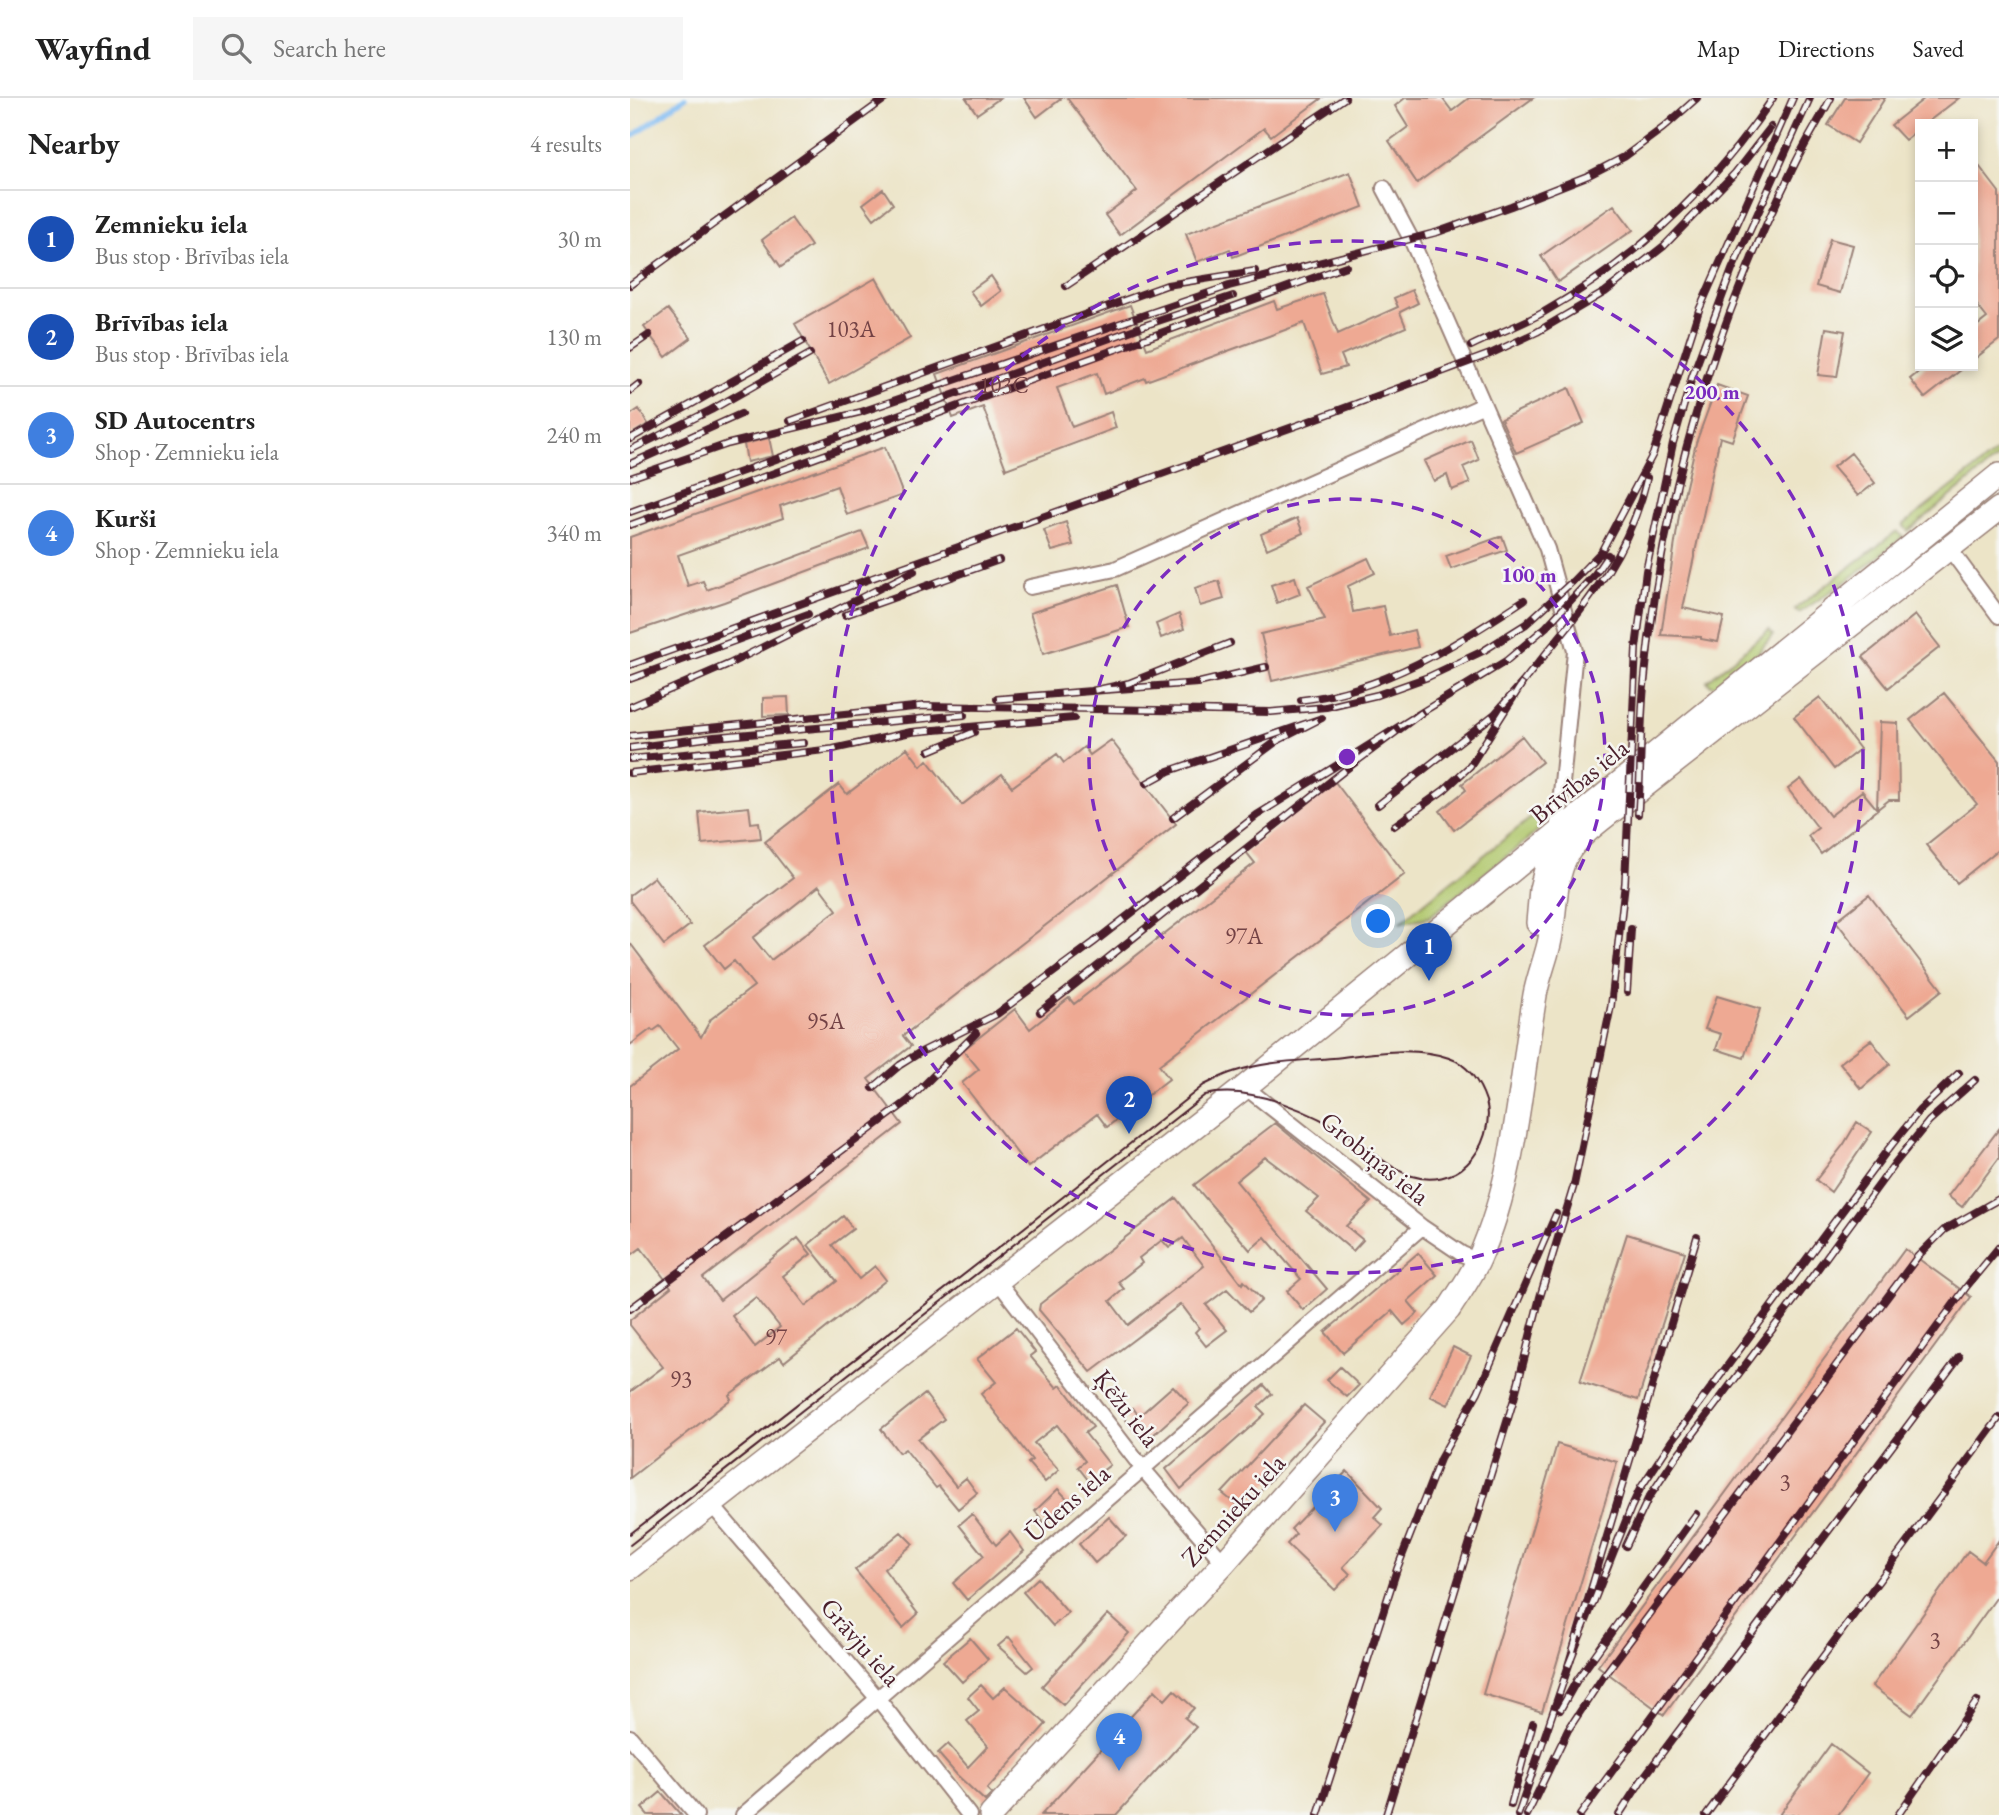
<!DOCTYPE html>
<meta charset="utf-8">
<style>
body{margin:0;font-family:"EB Garamond",serif;background:#f6f6f6;color:#222}
.controls{position:absolute;right:21px;top:21px;display:grid;overflow:hidden;border-radius:0px;box-shadow:0 4px 10px #0003}
.controls button{width:63px;height:63px;display:grid;place-items:center;padding:0;border:0;border-bottom:2px solid #e0e0e0;background:#fff;color:#222;font:35px sans-serif}
.you{position:absolute;left:749px;top:824px;width:24px;height:24px;margin:-18px;border:5px solid #fff;border-radius:50%;background:#1a73e8;box-shadow:0 0 0 10px #1a73e833}
.badge{display:grid;place-items:center;width:46px;height:46px;border-radius:50%;background:#b5179e;color:#fff;font-size:23px;font-weight:700}
.pin{position:absolute;translate:-50% -58px;filter:drop-shadow(0 2px 4px #0008)}
.pin::after{content:'';position:absolute;top:37px;width:24px;height:21px;background:inherit;clip-path:polygon(0 0,100% 0,50% 100%)}
.list{margin:0;padding:0;list-style:none}
h2{display:flex;justify-content:space-between;align-items:center;height:91px;margin:0;padding:0 28px;font-size:30px}
h2 small{font-size:23px;font-weight:400;color:#767676}
.list li{display:grid;grid-template-columns:46px 1fr auto;gap:21px;align-items:center;box-sizing:border-box;height:98px;padding:0 28px;border-top:2px solid #e0e0e0}
.list b{display:block;font-size:26px;white-space:nowrap}
.list p{margin:0;font-size:23px;white-space:nowrap;color:#767676}
.list em{font-size:23px;font-style:normal;color:#767676}
.icon{flex:none;width:38px;height:38px;fill:none;stroke:currentColor;stroke-width:2;stroke-linecap:round;stroke-linejoin:round}
.map{position:relative;flex:none;width:1369px;height:1717px;overflow:hidden}
header{display:flex;align-items:center;gap:42px;box-sizing:border-box;height:98px;padding:0 35px;background:#fff;border-bottom:2px solid #e0e0e0}
header strong{font-size:33px}
nav{display:flex;gap:38px;margin-inline-start:auto;font-size:24px}
.search{width:490px;height:63px;background:#f6f6f6;display:flex;align-items:center;gap:18px;box-sizing:border-box;padding:0 24px;border-radius:0px;color:#767676;font-size:26px}
main{display:flex}
aside{flex:1;background:#fff}
.map>svg:first-child{display:block}
.green{fill:#b1c86d;stroke:#7e744c;stroke-width:2}
.lines{fill:none;stroke-linecap:round;stroke-linejoin:round}
.stream{stroke:#82bdf4;stroke-width:5}
.building{fill:#eea993;fill-rule:evenodd}
.minor-casing{stroke:#9b8279;stroke-width:18}
.trunk-casing{stroke:#9b8279;stroke-width:26}
.minor{stroke:#fff;stroke-width:14}
.trunk{stroke:#fff;stroke-width:23}
.tram{stroke:#4a1f2b;stroke-width:2}
.rail-casing{stroke:#4a1f2b;stroke-width:8}
.rail{stroke:#f6f6f2;stroke-width:5;stroke-dasharray:16;stroke-linecap:butt}
.ring{fill:none;stroke:#7b2cbf;stroke-width:3.5;stroke-dasharray:12 9}
.labels{text-anchor:middle;stroke-width:5;stroke-linejoin:round;paint-order:stroke}
.number-label{font-size:23px;fill:#734245}
.street-label{font-size:26px;fill:#4a1f2b;stroke:#f6f6f2}
.centre{fill:#7b2cbf;stroke:#f6f6f2;stroke-width:3.5}
.ring-label{font-size:21px;text-anchor:middle;font-weight:bold;fill:#7b2cbf;stroke:#f6f6f2;stroke-width:5;stroke-linejoin:round;paint-order:stroke}
</style>
<header>
<strong>Wayfind</strong>
<div class="search"><svg class="icon" aria-label="search" viewBox="0 0 24 24"><circle cx="10" cy="10" r="6"/><path d="M15 15l6 6"/></svg>Search here</div>
<nav><a>Map</a><a>Directions</a><a>Saved</a></nav>
</header>
<main>
<aside>
<h2>Nearby<small>4 results</small></h2>
<ul class="list">
<li><span class="badge" style="background:#1a4fb4">1</span><div><b>Zemnieku iela</b><p>Bus stop · Brīvības iela</p></div><em>30 m</em></li>
<li><span class="badge" style="background:#1a4fb4">2</span><div><b>Brīvības iela</b><p>Bus stop · Brīvības iela</p></div><em>130 m</em></li>
<li><span class="badge" style="background:#3f7fe0">3</span><div><b>SD Autocentrs</b><p>Shop · Zemnieku iela</p></div><em>240 m</em></li>
<li><span class="badge" style="background:#3f7fe0">4</span><div><b>Kurši</b><p>Shop · Zemnieku iela</p></div><em>340 m</em></li>
</ul>
</aside>
<div class="map">
<svg width="1369" height="1717" viewBox="0 0 1369 1717">
<rect width="100%" height="100%" fill="#f6f6f2"/>
<filter id="ink" filterUnits="userSpaceOnUse"><feTurbulence type="fractalNoise" baseFrequency=".0143" numOctaves="2"/><feDisplacementMap in="SourceGraphic" scale="14" xChannelSelector="R" yChannelSelector="G"/><feConvolveMatrix kernelMatrix="1 2 1 2 8 2 1 2 1" color-interpolation-filters="sRGB"/></filter>
<filter id="wash" filterUnits="userSpaceOnUse"><feTurbulence type="fractalNoise" baseFrequency=".00686" numOctaves="4" result="noise"/><feDisplacementMap in="SourceGraphic" scale="28" xChannelSelector="R" yChannelSelector="G"/><feGaussianBlur stdDeviation="1.57" result="paint"/><feColorMatrix in="noise" values="0 0 0 0 0 0 0 0 0 0 0 0 0 0 0 0 0 1.4 0 .05"/><feComposite in="paint" operator="in"/></filter>
<g filter="url(#wash)">
<rect width="100%" height="100%" fill="#ece4c7"/>
<!-- green -->
<path class="green" d="M1369,352V359L1278,433L1273,427Z
M1267,433L1273,439L1225,477L1169,515L1165,511Z
M1139,532L1143,537L1116,569L1093,589L1081,587L1077,583Z
M917,705L908,732L902,738L799,819L769,825L907,715Z"/>
<g class="lines">
<!-- stream -->
<path class="stream" d="M0,40L55,0"/>
</g>
<g id="blocks">
<!-- building -->
<path class="building" d="M336,0H370L347,16Z
M394,0H432L407,19Z
M437,0H692L641,38L634,30L490,137L475,117L507,93Z
M775,0H812L822,13L839,0H903L787,85L759,43L778,29L765,8Z
M1215,0H1255L1226,45L1198,27Z
M1295,0H1329L1295,26H1290V30L1275,42L1261,27Z
M1343,60L1369,94V242L1343,262V231L1357,220L1343,202Z
M720,74L733,109L603,159L600,151L567,164L556,136Z
M253,91L263,106L244,121L233,106Z
M984,107L1003,132L928,184L911,158Z
M161,120L181,148L151,169L132,142Z
M1200,141L1223,147L1210,195L1186,188Z
M361,178L371,193L351,208L340,193Z
M246,180L280,240L199,286L165,226Z
M782,192L788,205L770,214L776,229L711,257L716,269L692,276L674,225L516,283L515,280L474,296L467,275L427,290L442,329L481,314L486,330L376,371L353,309L323,320L307,276L500,207L517,251L644,203L647,211L693,196L708,236L768,209L764,200Z
M38,211L61,240L36,259L14,229Z
M1196,230L1215,233L1207,279L1188,277Z
M1296,268H1336L1295,300L1280,281Z
M1087,287L1118,298L1102,343L1090,339L1053,510L1094,519L1088,544L1071,541V539L1031,537L1049,418L1066,345Z
M939,290L954,325L886,355L871,321Z
M9,311L18,326L0,337V317Z
M139,340L143,358L117,364L114,346Z
M841,342L849,362L833,369L840,385L822,392L817,377L804,383L794,363Z
M255,349L273,397L217,417L207,388L150,408L153,420L48,457L58,488L73,483L77,492L232,434L239,450L94,504L0,535V439Z
M1221,355L1245,385L1228,398L1203,369Z
M667,420L673,435L637,451L631,436Z
M436,424L443,447L422,453L414,432Z
M872,438L877,452L821,471L816,458Z
M738,460L745,475L718,488L723,514L753,508L760,538L784,532L788,549L642,583L631,536L695,521L678,488Z
M665,479L670,496L647,505L641,487Z
M589,483L594,501L570,508L565,490Z
M487,487L499,529L413,556L400,515Z
M549,516L554,531L531,540L526,526Z
M1285,517L1310,549L1258,590L1233,559Z
M1314,595L1369,663V751L1327,785L1296,747L1347,706L1280,622Z
M158,599L159,617L133,618V600Z
M1190,599L1230,651L1204,671L1164,619Z
M1250,624L1268,625L1269,702H1259L1191,756L1178,738L1188,730L1158,691L1171,681L1200,718L1232,693L1247,711Z
M892,638L912,664L824,732L810,713L836,692L832,686Z
M481,642L546,726L273,938L281,948L238,981L272,1026L73,1180L90,1202L168,1140L181,1156L153,1178L176,1208L207,1183L178,1147L213,1118L223,1131L202,1147L229,1181L245,1168L256,1182L154,1264L150,1259L99,1297L101,1301L0,1380V1294L33,1269L0,1227V1222L41,1189L11,1150L0,1158V988L48,951L30,928L23,933L21,931L0,947V845L71,939L81,921L124,888L104,863L94,871L75,847L163,780L135,744L209,686L217,696L277,650L291,668L297,662L332,707L372,676L382,689L427,656L434,665L454,649L460,657ZM189,788L207,812L141,862L123,840ZM126,1199L150,1229L125,1249L102,1218Z
M705,684L775,776L529,967L539,981L477,1029L467,1016L398,1069L332,985L349,971L333,952L385,911L400,931L439,900L444,906L625,765L616,754Z
M119,709L121,725L129,724L131,740L72,746L69,714Z
M24,779L60,827L34,847L0,803V797Z
M1239,797L1312,892L1279,918L1206,823Z
M1087,898L1130,911L1114,960L1086,951L1091,936L1075,931Z
M1241,942L1260,966L1231,991L1210,965Z
M1227,1024L1242,1034L1201,1094L1186,1082L1214,1046Z
M645,1025L741,1104L716,1128L733,1142L723,1153L676,1113L689,1100L635,1059L606,1083L697,1191L673,1212L657,1193L671,1181L635,1139L620,1152L564,1087Z
M1369,1031V1060L1332,1109L1318,1098Z
M546,1100L612,1186L614,1183L632,1202L619,1214L597,1191L576,1207L597,1232L576,1248L565,1234L569,1230L551,1206L461,1274L409,1212L410,1206ZM553,1140L574,1168L498,1227L480,1203L494,1191L488,1184L512,1165L509,1160L532,1142L539,1150Z
M997,1136L1055,1154L1008,1302L950,1284Z
M1275,1151L1341,1199L1034,1617L968,1568Z
M788,1155L807,1177L778,1203L788,1215L774,1227L762,1213L713,1255L695,1234Z
M386,1230L405,1254L400,1258L427,1290L431,1287L463,1329L455,1335L480,1367L459,1383L448,1369L455,1363L427,1327L404,1345L429,1372L415,1384L398,1365L402,1362L351,1296L366,1284L347,1261Z
M823,1249L841,1258L818,1307L800,1298Z
M710,1269L729,1287L717,1299L697,1282Z
M634,1287L642,1296L628,1309L635,1316L551,1391L536,1371Z
M543,1288L559,1305L514,1345L493,1318L503,1310L509,1318Z
M295,1296L314,1321L288,1341L326,1388L336,1380L347,1395L328,1411L309,1388L306,1390L275,1351L269,1355L251,1331Z
M674,1307L694,1324L613,1412L592,1395Z
M927,1346L987,1364L912,1614L853,1596Z
M717,1373L752,1410L744,1419L753,1427L713,1469L720,1476L705,1492L657,1446L666,1436L661,1431Z
M428,1391L445,1409L419,1431L405,1413Z
M342,1416L366,1447L380,1434L394,1453L337,1502L323,1485L354,1458L329,1427Z
M479,1419L496,1438L465,1465L449,1446Z
M271,1434L283,1446L254,1471L288,1516L273,1530L225,1472Z
M1369,1442V1496L1282,1617L1242,1588L1338,1453L1353,1464Z
M408,1480L438,1515L423,1528L393,1494Z
M478,1516L499,1535L433,1607L412,1588Z
M379,1539L403,1569L397,1574L368,1548Z
M340,1540L358,1561L332,1584L313,1563Z
M351,1587L363,1600L375,1589L416,1626L357,1691L362,1696L355,1703L327,1677L308,1655L318,1646L338,1669L358,1648L337,1623L349,1613L338,1599Z
M525,1592L535,1602L544,1592L564,1610L555,1620L566,1629L486,1717H411Z
M1201,1646L1238,1675L1208,1717H1149Z
M31,1694L51,1717H18L12,1710Z"/>
</g>
</g>
<g filter="url(#ink)">
<use href="#blocks" fill-opacity="0" stroke="#9b8279" stroke-width="2"/>
<g class="lines">
<!-- minor casing -->
<g class="minor-casing">
<path id="minor" d="M754,90L781,141L917,451L945,553L927,736
M1319,450L1369,518
M400,489L485,471L854,307
M615,989L792,1129L832,1156L848,1163
M367,1182L513,1371L594,1465
M81,1406L248,1601L339,1717
M0,1639L66,1717
M113,1717L792,1129"/>
</g>
<!-- trunk casing -->
<g class="trunk-casing">
<path id="trunk" d="M908,825L911,791L920,756
M0,1470L615,989L1369,377
M361,1717L594,1465L819,1211C829,1195 841,1179 849,1161C886,1078 890,986 905,897C908,880 915,863 919,846C926,818 923,784 936,758C947,737 980,715 999,700L1369,411"/>
</g>
<!-- minor -->
<use href="#minor" class="minor"/>
<!-- trunk -->
<use href="#trunk" class="trunk"/>
<!-- tram -->
<path class="tram" d="M0,1436L395,1129L574,987C583,983 593,977 603,974C636,963 669,963 703,960C740,956 783,947 819,960C838,966 850,985 856,1003C862,1024 853,1051 837,1066C823,1080 801,1084 782,1078C762,1072 742,1053 724,1041C685,1015 622,986 575,997L0,1447"/>
<!-- rail casing -->
<g class="rail-casing">
<path id="rail" d="M0,187L256,0
M436,188L715,0
M841,248C865,236 891,227 914,214C1007,161 1083,89 1143,0
M0,250L19,237
M0,293L9,286
M160,323L537,187L625,173
M0,341L173,243
M0,352L81,312L180,256
M0,366L111,316
M0,380L98,346L231,314L599,188L808,134L881,108L957,78L994,59L1033,30L1067,0
M0,414L516,227L603,198
M0,427L716,168
M215,517L369,462
M600,545L499,585L461,593L568,585L636,569
M0,567L685,321L860,256L907,234L975,194L1034,148L1105,75L1141,29
M0,581L178,516
M893,584C946,517 997,466 1017,380
M367,601L461,593
M671,602C753,593 826,547 894,502
M0,609L99,566L284,473
M794,613L876,563L916,529L965,476L978,457
M0,638L294,608L641,614L696,609L747,597L798,579L853,553L896,526L943,483L971,454L1023,356L1069,212L1163,0
M0,650L84,639L334,617
M299,653L344,634
M0,661L174,645
M0,675L203,651L281,634L444,620
M517,685L539,673L692,620L647,643L543,720
M748,707L865,616L893,584L840,668L814,692L764,728
M1008,716C1011,674 1010,631 1014,588C1030,407 1082,233 1163,70C1174,46 1189,23 1201,0
M997,894L1001,831
M243,990L270,967L289,955L367,916L463,845L627,717L794,613L715,672L410,914
M1067,1139L938,1568L1001,1410L1010,1391L1041,1344L1256,1054L1289,1013L1329,975
M0,1211L278,1003L346,935
M996,1448L1018,1401L1046,1359L1181,1180L1265,1065L1299,1023L1345,982
M930,1612L947,1582L1066,1416
M881,1707L903,1625
M688,1717L767,1471L810,1361L848,1294L926,1116
M756,1717L884,1301L910,1199L944,1087L981,908L995,785L1006,550L1016,473L1043,345L1062,279L1102,172L1180,0
M888,1717L941,1561
M897,1717L938,1632L975,1576L1288,1158L1314,1132L1369,1101
M950,1717L1337,1188L1369,1149
M989,1717L1011,1683L1329,1259
M1076,1717L1369,1320
M1268,1717L1347,1603"/>
</g>
<!-- rail -->
<use href="#rail" class="rail"/>
</g>
</g>
<!-- distance rings -->
<g class="ring">
<circle cx="717" cy="659" r="258"/>
<circle cx="717" cy="659" r="516"/>
</g>
<g class="labels">
<!-- number labels -->
<g class="number-label">
<text x="221" y="239">103A</text>
<text x="374" y="295">103C</text>
<text x="614" y="846">97A</text>
<text x="196" y="931">95A</text>
<text x="146" y="1247">97</text>
<text x="51" y="1289">93</text>
<text x="1155" y="1392">3</text>
<text x="1305" y="1550">3</text>
</g>
<!-- street labels -->
<g class="street-label">
<text transform="translate(949 683) rotate(-39)" y="9">Brīvības iela</text>
<text transform="translate(745 1060) rotate(39)" y="9">Grobiņas iela</text>
<text transform="translate(497 1310) rotate(52)" y="9">Ķēžu iela</text>
<text transform="translate(437 1405) rotate(-41)" y="9">Ūdens iela</text>
<text transform="translate(603 1412) rotate(-48)" y="9">Zemnieku iela</text>
<text transform="translate(231 1544) rotate(49)" y="9">Grāvju iela</text>
</g>
</g>
<circle cx="717" cy="659" r="10" class="centre"/>
<g class="ring-label">
<text x="1082" y="301">200 m</text>
<text x="899" y="484">100 m</text>
</g>
</svg>
<div class="controls">
<button>+</button>
<button>−</button>
<button><svg class="icon" aria-label="locate" viewBox="0 0 24 24"><circle cx="12" cy="12" r="6"/><path d="M12 2v4M12 18v4M2 12h4M18 12h4"/></svg></button>
<button><svg class="icon" aria-label="layers" viewBox="0 0 24 24"><path d="M12 4l9 5-9 5-9-5zM3 14l9 5 9-5"/></svg></button>
</div>
<div class="you"></div>
<div class="pin badge" style="left:799px;top:883px;background:#1a4fb4">1</div>
<div class="pin badge" style="left:499px;top:1036px;background:#1a4fb4">2</div>
<div class="pin badge" style="left:705px;top:1434px;background:#3f7fe0">3</div>
<div class="pin badge" style="left:489px;top:1673px;background:#3f7fe0">4</div>
</div>
</main>
